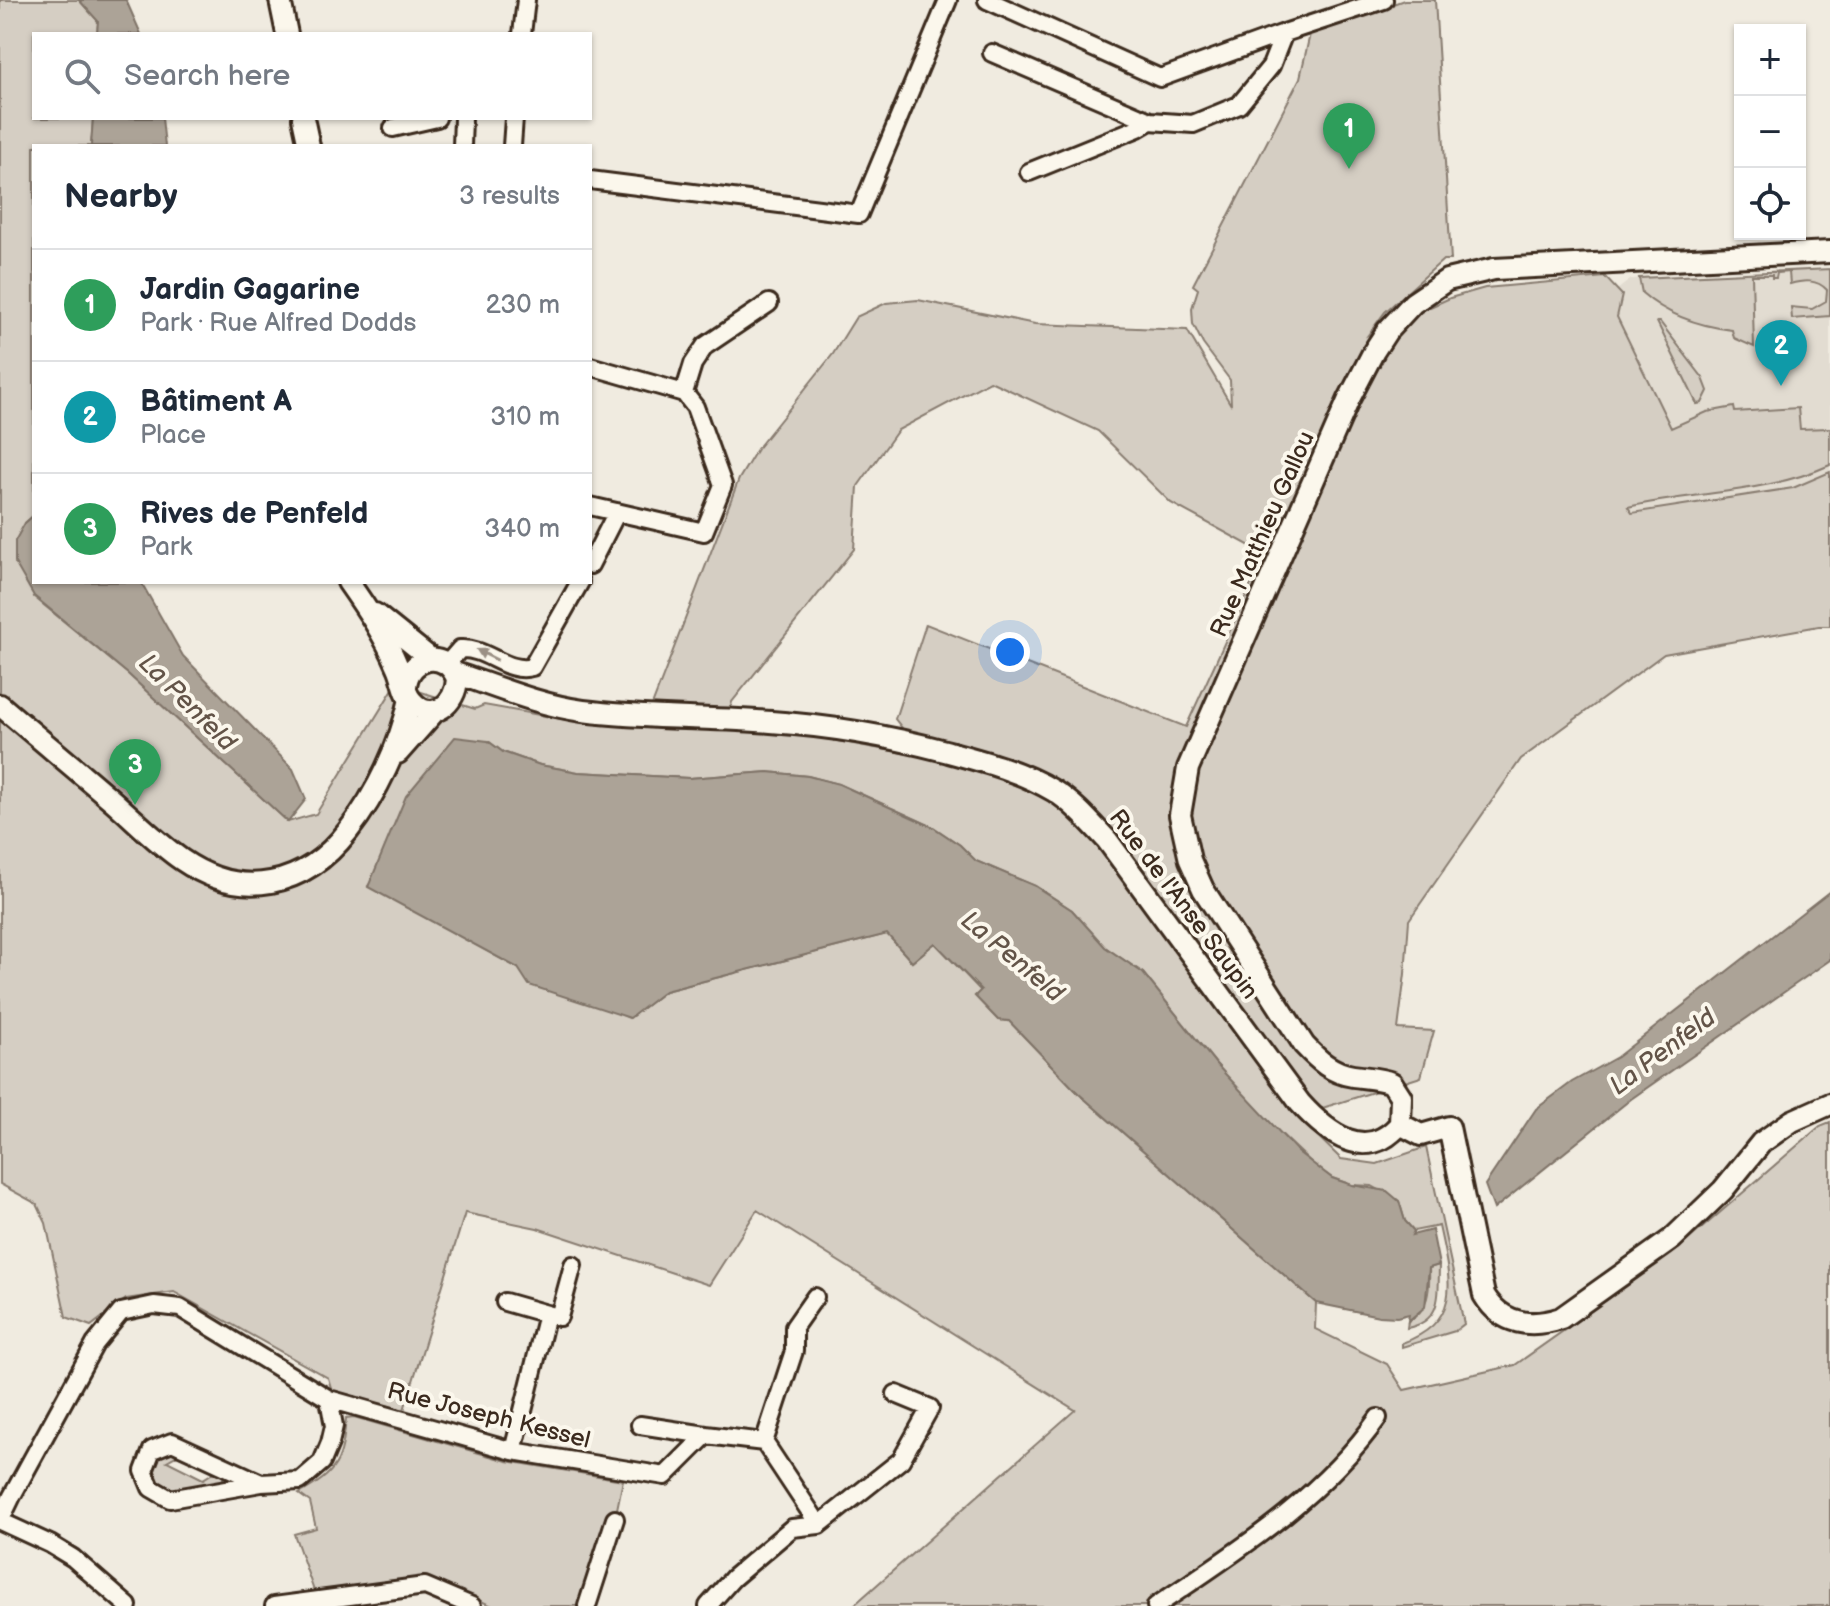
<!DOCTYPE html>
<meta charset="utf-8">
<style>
body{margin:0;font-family:"Balsamiq Sans",sans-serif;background:#f2f2f3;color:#1f2937}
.controls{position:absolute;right:24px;top:24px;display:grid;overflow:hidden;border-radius:0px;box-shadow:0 2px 6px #0004}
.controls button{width:72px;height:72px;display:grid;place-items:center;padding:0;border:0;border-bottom:2px solid #e0e1e3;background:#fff;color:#1f2937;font:40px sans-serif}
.you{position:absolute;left:1010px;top:652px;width:28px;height:28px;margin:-20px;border:6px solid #fff;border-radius:50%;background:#1a73e8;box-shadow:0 0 0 12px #1a73e833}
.badge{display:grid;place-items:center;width:52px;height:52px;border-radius:50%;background:#3b2a1e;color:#fff;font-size:26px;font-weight:700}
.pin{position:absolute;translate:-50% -66px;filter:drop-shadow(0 2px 4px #0008)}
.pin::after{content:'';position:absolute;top:42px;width:28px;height:24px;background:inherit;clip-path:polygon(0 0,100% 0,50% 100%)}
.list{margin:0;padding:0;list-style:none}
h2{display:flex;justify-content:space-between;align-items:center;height:104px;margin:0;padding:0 32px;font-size:34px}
h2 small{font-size:26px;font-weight:400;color:#747a83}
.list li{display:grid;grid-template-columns:52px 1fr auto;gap:24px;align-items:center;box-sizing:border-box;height:112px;padding:0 32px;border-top:2px solid #e0e1e3}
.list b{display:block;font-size:30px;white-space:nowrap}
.list p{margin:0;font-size:26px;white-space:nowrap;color:#747a83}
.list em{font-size:26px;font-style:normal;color:#747a83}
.icon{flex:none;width:44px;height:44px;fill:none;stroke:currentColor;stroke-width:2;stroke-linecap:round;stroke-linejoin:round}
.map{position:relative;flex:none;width:1830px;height:1606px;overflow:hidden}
.search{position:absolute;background:#fff;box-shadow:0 2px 6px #0004;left:32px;top:32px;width:560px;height:88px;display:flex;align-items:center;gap:20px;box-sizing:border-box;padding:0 28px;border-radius:0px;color:#747a83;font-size:30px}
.panel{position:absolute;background:#fff;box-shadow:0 2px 6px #0004;left:32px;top:144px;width:560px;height:440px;border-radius:0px}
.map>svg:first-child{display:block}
.built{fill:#e2dcd1}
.green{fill:#d5cec3;stroke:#887c70;stroke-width:2;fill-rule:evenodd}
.water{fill:#aca397;stroke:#7f7367;stroke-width:2}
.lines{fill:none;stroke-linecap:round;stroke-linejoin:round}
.minor-casing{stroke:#3b2a1e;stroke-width:22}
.tertiary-casing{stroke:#3b2a1e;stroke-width:26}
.minor{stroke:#fbf7ec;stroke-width:16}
.tertiary{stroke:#fbf7ec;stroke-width:20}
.oneway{fill:#9b9085}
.labels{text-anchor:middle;stroke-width:8;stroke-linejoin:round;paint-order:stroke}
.street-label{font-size:24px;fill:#3b2a1e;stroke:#fbf7ec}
.water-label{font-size:26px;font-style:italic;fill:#635448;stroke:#fbf7ec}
</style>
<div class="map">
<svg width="1830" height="1606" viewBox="0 0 1830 1606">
<rect width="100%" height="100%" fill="#f0ebe0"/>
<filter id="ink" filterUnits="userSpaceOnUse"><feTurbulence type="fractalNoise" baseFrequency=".0125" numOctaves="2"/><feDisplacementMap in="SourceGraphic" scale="16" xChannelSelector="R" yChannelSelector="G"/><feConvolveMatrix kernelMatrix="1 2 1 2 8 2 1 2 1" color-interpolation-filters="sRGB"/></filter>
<g filter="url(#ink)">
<!-- built -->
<path class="built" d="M1830,269V562L1631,513L1619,487L1605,277L1617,290L1631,279Z"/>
<!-- green -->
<path class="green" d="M0,0H79L98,21L97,34H34V118H93L91,146H34V515L25,523L34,597L128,674L288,822L316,814L396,684L475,709L484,705L584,723L644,726L739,479L757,449L833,354L856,317L886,303L918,300L1035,324L1187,330L1231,405L1230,380L1203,344L1193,324L1192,308L1198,289L1193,285L1300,78L1310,34L1404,0H1435L1451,260H1443L1385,312L1368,335L1450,298L1485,288L1605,277L1622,295L1617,317L1671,428L1707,412L1734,407L1735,412L1798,408L1800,429L1830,428V465C1766,494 1695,491 1628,507L1632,513L1793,488L1830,472V626H1819L1664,654L1521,759L1409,920L1405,974L1398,1029L1434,1031L1421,1077L1297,1116L1341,1159L1377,1164L1426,1147L1464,1324L1455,1331L1402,1347V1343C1464,1321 1450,1278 1439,1226L1414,1231L1405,1221L1399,1201L1372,1186L1352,1185L1332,1178L1314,1165L1260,1114L1216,1064L1143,973L1105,947L1072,910L1035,886L976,861L960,845L933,827L839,784L808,776L768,772L689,778L578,772L540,765L503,752L488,741L368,886L518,968L629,1018L665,991L887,934L912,962L935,943L981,991L975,996L998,1020L1009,1021L1078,1093L1316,1303L1315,1329L1387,1364L1404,1390L1515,1365L1672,1254L1820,1126L1830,1122V1606H853L1075,1410L757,1210L709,1285L537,1228L465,1213L404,1410L332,1391L328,1378L174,1292L126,1299L91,1326L66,1317L46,1223L37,1204L0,1184ZM990,381L1098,431L1171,503L1265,554L1186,727L926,624L895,719L925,757L810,736L725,730L732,702L854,549L858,486L898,430Z
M1830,269V316L1792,319L1791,307L1812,309L1826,301L1827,290C1817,279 1804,280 1790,284L1789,272L1777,273L1776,278H1772V275H1752L1754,347L1734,338L1732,330C1700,326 1667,315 1642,293L1639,278Z
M1657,322H1660L1703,378L1708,391L1702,403L1697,404Z
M1439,1265C1438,1295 1443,1321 1407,1328L1408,1321C1429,1311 1430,1289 1429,1268Z
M354,1417L507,1461L623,1480L615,1519L585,1606H492L430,1578L314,1591L294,1534L316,1528L310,1502L299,1494C338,1472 342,1462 346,1418Z
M171,1450L181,1453L167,1461L203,1479L216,1471L223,1472V1484C200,1487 177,1496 156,1484L153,1471L157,1457Z"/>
<!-- water -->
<path class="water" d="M79,0H126L141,34H97L98,21Z
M93,118H162L165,146H91Z
M34,515V582H141L183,656L293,769L306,799L288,822L128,674L34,596L15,563V541L25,523Z
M455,737L488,741L503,752L540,765L578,772L689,778L768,772L808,776L839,784L933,827L960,845L976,861L1035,886L1072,910L1105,947L1143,973L1216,1064L1298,1152L1332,1178L1352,1185L1387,1191L1399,1201L1405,1221L1414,1231L1412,1235L1432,1230L1439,1265L1429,1268L1425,1307L1408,1321L1409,1314L1397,1317L1379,1316L1316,1303L1078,1093L1009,1021L998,1020L975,996L981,990L935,943L912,962L887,934L665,991L630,1018L529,985L518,968L368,887L406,796Z
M1830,891V960L1631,1099L1494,1209L1485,1185L1536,1109L1572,1082L1617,1057Z"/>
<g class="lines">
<!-- minor casing -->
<g class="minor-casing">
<path id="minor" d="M987,0L1160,78L1284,33L1384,0
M522,34L526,0
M992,53L1150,121L1193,124L1239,105L1271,66L1284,33
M393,128L437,118
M462,146L463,118
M512,146L514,118
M1029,172L1138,128L1150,121
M590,180L859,214L948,0
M590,366L684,393L693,364L705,346L769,303
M590,506L704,532L723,485L695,407L684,393
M590,565L617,512
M447,664L460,649C487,647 506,674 532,667L580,582
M505,1302L547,1314L513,1451
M547,1314L559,1317L573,1265
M329,1399L513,1451L665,1476L706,1435L764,1442L819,1525L792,1528L733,1578L708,1606
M640,1425L706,1435
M764,1442L794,1351V1327L815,1297
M0,1521L12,1496L95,1344L121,1312L154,1305L180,1308L329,1399L334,1426L330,1443L322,1462L300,1481L261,1483L170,1499L151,1488L144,1471L152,1450L172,1442L261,1483
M0,1521L50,1544L73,1558L128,1606
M819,1525L901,1460L930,1408L896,1394
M274,1606L425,1586L472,1606
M587,1606L615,1519
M1156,1606C1236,1552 1322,1498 1378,1418"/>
</g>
<!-- tertiary casing -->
<g class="tertiary-casing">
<path id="tertiary" d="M280,0L287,34
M303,118L309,146
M348,582C367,609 385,636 398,667C403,677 404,693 412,701C432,724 456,704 457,679C446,649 408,656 406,687
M375,614L431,659
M455,673C497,687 539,705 583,711C645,719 709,717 771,722C831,726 888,736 945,751C982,761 1021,771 1054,791C1075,804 1090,822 1107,840L1300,1103C1327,1133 1366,1164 1400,1124
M0,705C37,737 75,768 112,800C135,820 157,843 182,860C242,901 305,887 348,831C377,794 400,745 410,699
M398,753L436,710
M1400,1124L1401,1097L1392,1083C1379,1078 1367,1078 1353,1076C1332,1073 1318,1060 1304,1045L1203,889L1190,860L1180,815L1188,768L1349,399L1374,351L1387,331L1413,303L1447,280L1494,269L1830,252
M1400,1124L1421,1135L1449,1127L1484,1295C1502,1325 1531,1328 1561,1318L1672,1239L1723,1190L1761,1143L1792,1121L1830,1104"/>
</g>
<!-- minor -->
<use href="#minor" class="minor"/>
<!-- tertiary -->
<use href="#tertiary" class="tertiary"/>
</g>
<!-- one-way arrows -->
<defs><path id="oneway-solid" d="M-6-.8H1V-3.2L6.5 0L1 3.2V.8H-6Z" transform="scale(2)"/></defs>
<use class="oneway" href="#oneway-solid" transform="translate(487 655) rotate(-153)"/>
</g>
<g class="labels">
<!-- street labels -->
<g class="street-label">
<text transform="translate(1262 534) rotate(-66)" y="8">Rue Matthieu Gallou</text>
<text transform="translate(1184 904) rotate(53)" y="8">Rue de l'Anse Saupin</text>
<text transform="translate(489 1415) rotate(14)" y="8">Rue Joseph Kessel</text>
</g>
<!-- water labels -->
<g class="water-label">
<text transform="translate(188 702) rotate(45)" y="9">La Penfeld</text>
<text transform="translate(1013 956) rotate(40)" y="9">La Penfeld</text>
<text transform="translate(1662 1051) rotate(-37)" y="9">La Penfeld</text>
</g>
</g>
</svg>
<div class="controls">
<button>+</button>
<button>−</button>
<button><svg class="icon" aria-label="locate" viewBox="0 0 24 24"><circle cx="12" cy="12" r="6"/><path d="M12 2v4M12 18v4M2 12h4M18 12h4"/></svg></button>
</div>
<div class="you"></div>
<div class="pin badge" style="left:1349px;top:169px;background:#2e9e5b">1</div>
<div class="pin badge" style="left:1781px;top:386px;background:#0f9aa8">2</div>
<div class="pin badge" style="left:135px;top:805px;background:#2e9e5b">3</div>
<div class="search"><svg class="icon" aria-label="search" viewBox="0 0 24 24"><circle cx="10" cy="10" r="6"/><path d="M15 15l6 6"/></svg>Search here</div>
<section class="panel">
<h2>Nearby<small>3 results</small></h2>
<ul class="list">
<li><span class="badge" style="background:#2e9e5b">1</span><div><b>Jardin Gagarine</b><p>Park · Rue Alfred Dodds</p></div><em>230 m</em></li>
<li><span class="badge" style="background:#0f9aa8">2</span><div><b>Bâtiment A</b><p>Place</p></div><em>310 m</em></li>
<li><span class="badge" style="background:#2e9e5b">3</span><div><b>Rives de Penfeld</b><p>Park</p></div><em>340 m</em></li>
</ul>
</section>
</div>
